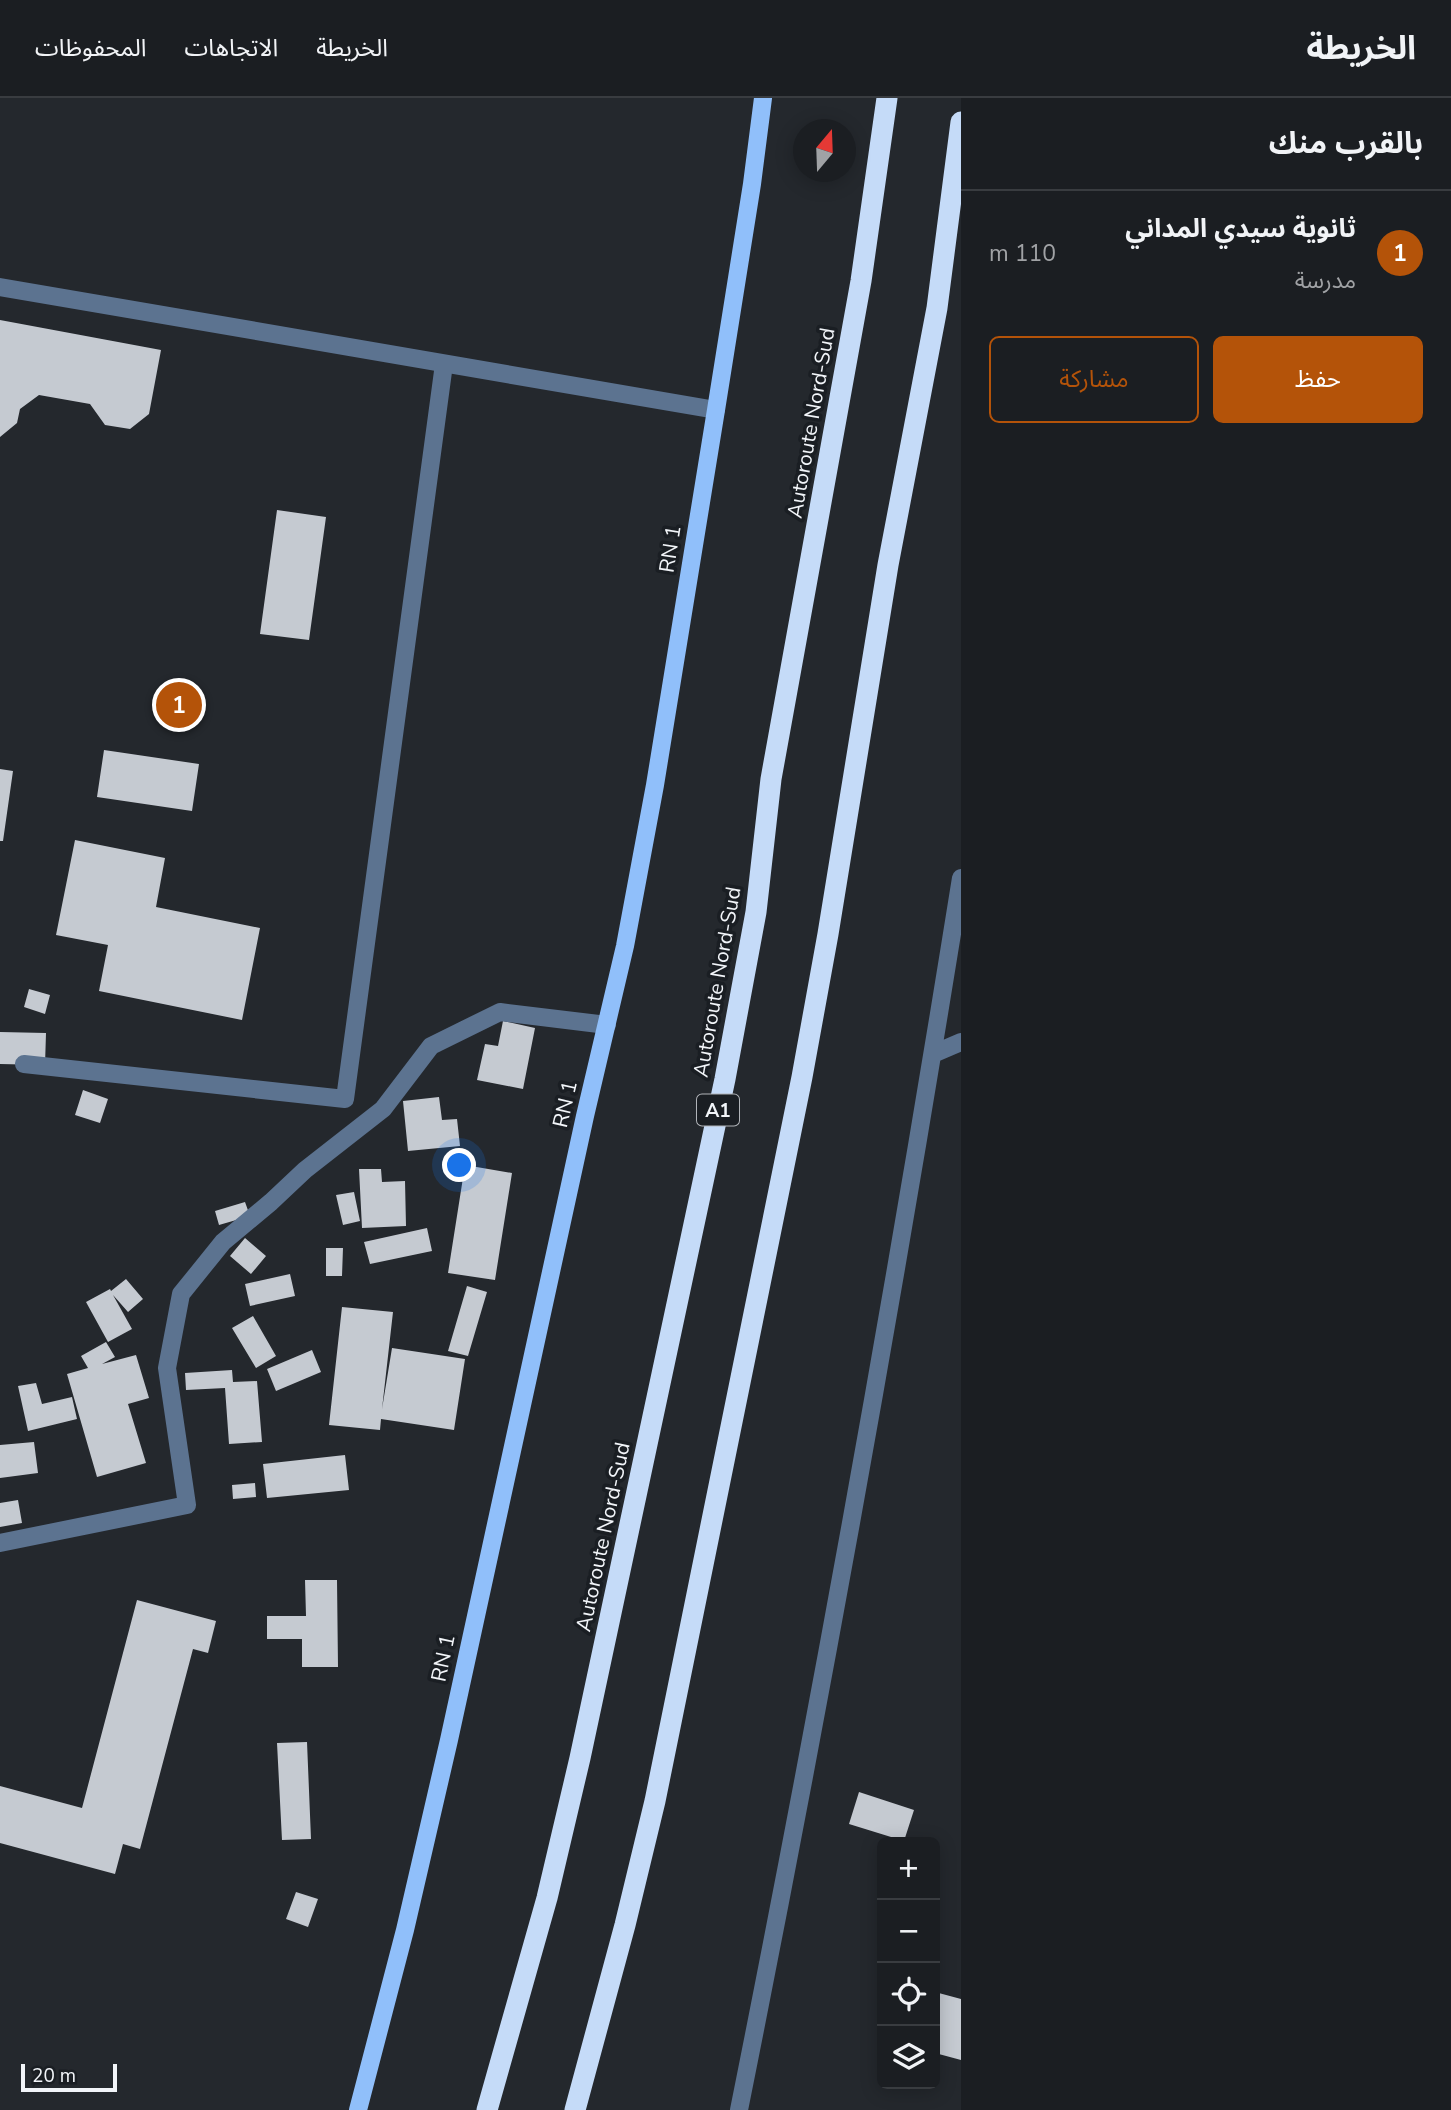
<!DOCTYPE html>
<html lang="ar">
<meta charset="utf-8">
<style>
body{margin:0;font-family:"Nunito Sans","Noto Sans Arabic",sans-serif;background:#282b2f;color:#f1f3f6;direction:rtl}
.controls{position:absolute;right:21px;bottom:21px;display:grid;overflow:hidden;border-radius:10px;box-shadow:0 4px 18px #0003}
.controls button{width:63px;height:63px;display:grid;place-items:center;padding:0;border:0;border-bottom:2px solid #393c40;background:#1b1e22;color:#f1f3f6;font:35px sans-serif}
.compass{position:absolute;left:793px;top:21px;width:63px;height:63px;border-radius:50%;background:#1b1e22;box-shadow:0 4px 18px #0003;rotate:19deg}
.scale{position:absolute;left:21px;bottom:18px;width:96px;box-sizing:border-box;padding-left:7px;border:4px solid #f2f5f9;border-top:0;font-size:19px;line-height:24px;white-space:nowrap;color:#f2f5f9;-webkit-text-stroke:5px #1a1e23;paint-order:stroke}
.you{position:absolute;left:460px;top:1068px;width:24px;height:24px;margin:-18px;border:5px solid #fff;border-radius:50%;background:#1a73e8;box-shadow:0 0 0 10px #1a73e833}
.badge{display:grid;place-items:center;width:46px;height:46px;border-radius:50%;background:#b45309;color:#fff;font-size:23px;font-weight:700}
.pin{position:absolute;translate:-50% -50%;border:4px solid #fff;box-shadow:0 2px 7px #0006}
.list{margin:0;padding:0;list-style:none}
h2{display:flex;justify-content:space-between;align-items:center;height:91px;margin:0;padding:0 28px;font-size:30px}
h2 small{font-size:23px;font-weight:400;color:#a0a2a5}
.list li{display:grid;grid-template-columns:46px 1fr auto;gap:21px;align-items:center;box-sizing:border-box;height:126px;padding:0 28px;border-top:2px solid #393c40}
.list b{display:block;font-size:26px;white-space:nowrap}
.list p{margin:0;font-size:23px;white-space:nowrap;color:#a0a2a5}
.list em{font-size:23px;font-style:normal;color:#a0a2a5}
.actions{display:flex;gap:14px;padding:21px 28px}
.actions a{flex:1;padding:16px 0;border:2px solid #b45309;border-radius:10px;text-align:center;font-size:24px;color:#b45309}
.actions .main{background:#b45309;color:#fff}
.icon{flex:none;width:38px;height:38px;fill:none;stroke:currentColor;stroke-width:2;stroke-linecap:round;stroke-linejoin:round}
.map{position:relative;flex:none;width:961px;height:2012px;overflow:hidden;direction:ltr}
header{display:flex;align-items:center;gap:42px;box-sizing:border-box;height:98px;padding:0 35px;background:#1b1e22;border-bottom:2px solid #393c40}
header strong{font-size:33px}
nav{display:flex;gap:38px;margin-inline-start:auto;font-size:24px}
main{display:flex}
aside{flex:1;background:#1b1e22}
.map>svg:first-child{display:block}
.building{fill:#c5cad1}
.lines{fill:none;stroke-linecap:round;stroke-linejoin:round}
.minor{stroke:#5c7390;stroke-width:18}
.primary{stroke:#90bffa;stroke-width:18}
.motorway{stroke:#c5dbf8;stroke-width:21}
.labels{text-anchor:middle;stroke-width:7;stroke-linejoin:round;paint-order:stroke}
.shield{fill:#1a1e23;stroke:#b1b4b9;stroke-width:2}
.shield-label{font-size:19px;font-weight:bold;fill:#f2f5f9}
.street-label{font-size:21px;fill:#f2f5f9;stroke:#1a1e23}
</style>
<header>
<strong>الخريطة</strong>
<nav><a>الخريطة</a><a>الاتجاهات</a><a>المحفوظات</a></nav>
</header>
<main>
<aside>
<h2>بالقرب منك<small></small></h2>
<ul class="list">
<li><span class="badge">1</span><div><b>ثانوية سيدي المداني</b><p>مدرسة</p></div><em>110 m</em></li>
</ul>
<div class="actions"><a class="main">حفظ</a><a>مشاركة</a></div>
</aside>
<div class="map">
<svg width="961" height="2012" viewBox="0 0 961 2012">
<rect width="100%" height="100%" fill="#24282d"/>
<!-- building -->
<path class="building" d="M0,222L161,252L149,316L130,331L105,327L90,306L39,297L20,311L17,325L0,339Z
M277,412L326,419L309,542L260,536Z
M104,652L199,666L192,713L97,699Z
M0,671L13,673L3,743H0Z
M75,742L165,760L156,809L260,830L242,922L99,893L108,847L56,837Z
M29,891L50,897L45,916L24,909Z
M503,923L535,930L523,991L477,982L485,946L498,948Z
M0,934L46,935L45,967L0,966Z
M83,992L108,1001L100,1025L75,1017Z
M439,999L442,1022L457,1021L460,1048L408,1053L403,1003Z
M465,1067L512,1075L495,1182L448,1175Z
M359,1071H381L382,1084L405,1083L406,1128L362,1130Z
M354,1094L360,1123L343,1127L336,1097Z
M245,1104L250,1118L219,1127L215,1113Z
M427,1130L432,1153L370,1166L364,1144Z
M245,1140L266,1158L251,1176L230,1158Z
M326,1150H343L342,1178H326Z
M290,1176L295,1198L250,1208L245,1186Z
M126,1181L143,1201L128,1214L113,1197L132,1231L108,1244L86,1204L110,1191L111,1193Z
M467,1188L487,1194L468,1258L448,1253Z
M342,1209L393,1214L382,1311L392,1250L465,1261L454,1332L381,1321L380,1332L329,1327Z
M253,1218L276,1258L256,1270L232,1230Z
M106,1244L115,1259L102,1266L136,1257L149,1300L128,1306L146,1365L97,1379L67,1276L88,1270L81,1258Z
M312,1252L321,1274L276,1293L267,1271Z
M232,1272L233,1284L257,1283L262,1344L229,1346L225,1290L186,1292L185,1275Z
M36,1285L42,1306L72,1299L77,1321L28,1333L18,1288Z
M34,1344L38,1375L0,1380V1347Z
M345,1357L349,1392L267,1400L263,1366Z
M255,1385L256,1399L233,1401L232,1387Z
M18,1402L22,1425L0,1429V1405Z
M305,1482H337L338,1569H302V1541H267V1518H306Z
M137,1502L216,1523L208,1555L193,1551L140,1751L123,1746L115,1776L0,1745V1688L82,1710Z
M307,1644L311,1741L282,1742L277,1645Z
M859,1694L914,1712L904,1743L849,1726Z
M296,1794L318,1801L308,1829L286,1821Z
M935,1894L961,1901V1962L935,1955Z"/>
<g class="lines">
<!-- minor -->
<path class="minor" d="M0,189L716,312
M933,956L961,944
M24,966L345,1001L444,266
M0,1445L187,1407L167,1270L181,1196L223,1144L271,1104L305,1072L383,1011L431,948L500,914L607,927
M739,2012C821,1603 895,1192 961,780"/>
<!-- primary -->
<path class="primary" d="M358,2012L405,1832L449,1642L585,1018L625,848L655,687L716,312L752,86L763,0"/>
<!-- motorway -->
<path class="motorway" d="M487,2012L547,1800L580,1660L725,981L756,814L771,681L861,183L887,0
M575,2012L625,1827L655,1703L802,979L828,836L888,467L937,210L961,24"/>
</g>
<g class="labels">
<!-- shield labels -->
<rect class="shield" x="697" y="996.5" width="42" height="31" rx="5"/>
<g class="shield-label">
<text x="718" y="1019">A1</text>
</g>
<!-- street labels -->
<g class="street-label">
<text transform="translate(811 325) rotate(-80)" y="7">Autoroute Nord-Sud</text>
<text transform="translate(670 451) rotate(-81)" y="7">RN 1</text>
<text transform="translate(717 884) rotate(-80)" y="7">Autoroute Nord-Sud</text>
<text transform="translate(565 1006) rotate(-77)" y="7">RN 1</text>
<text transform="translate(603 1439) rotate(-78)" y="7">Autoroute Nord-Sud</text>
<text transform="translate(443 1560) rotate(-78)" y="7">RN 1</text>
</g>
</g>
</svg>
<div class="controls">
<button>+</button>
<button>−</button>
<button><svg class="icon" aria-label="locate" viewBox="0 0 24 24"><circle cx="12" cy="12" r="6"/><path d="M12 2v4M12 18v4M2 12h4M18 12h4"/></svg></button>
<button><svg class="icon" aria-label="layers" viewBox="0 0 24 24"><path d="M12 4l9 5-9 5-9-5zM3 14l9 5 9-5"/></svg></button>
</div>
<svg class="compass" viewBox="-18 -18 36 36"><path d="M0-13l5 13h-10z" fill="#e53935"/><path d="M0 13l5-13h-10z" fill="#a0a2a5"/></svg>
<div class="scale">20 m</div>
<div class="you"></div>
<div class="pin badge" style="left:179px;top:607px">1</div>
</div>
</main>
